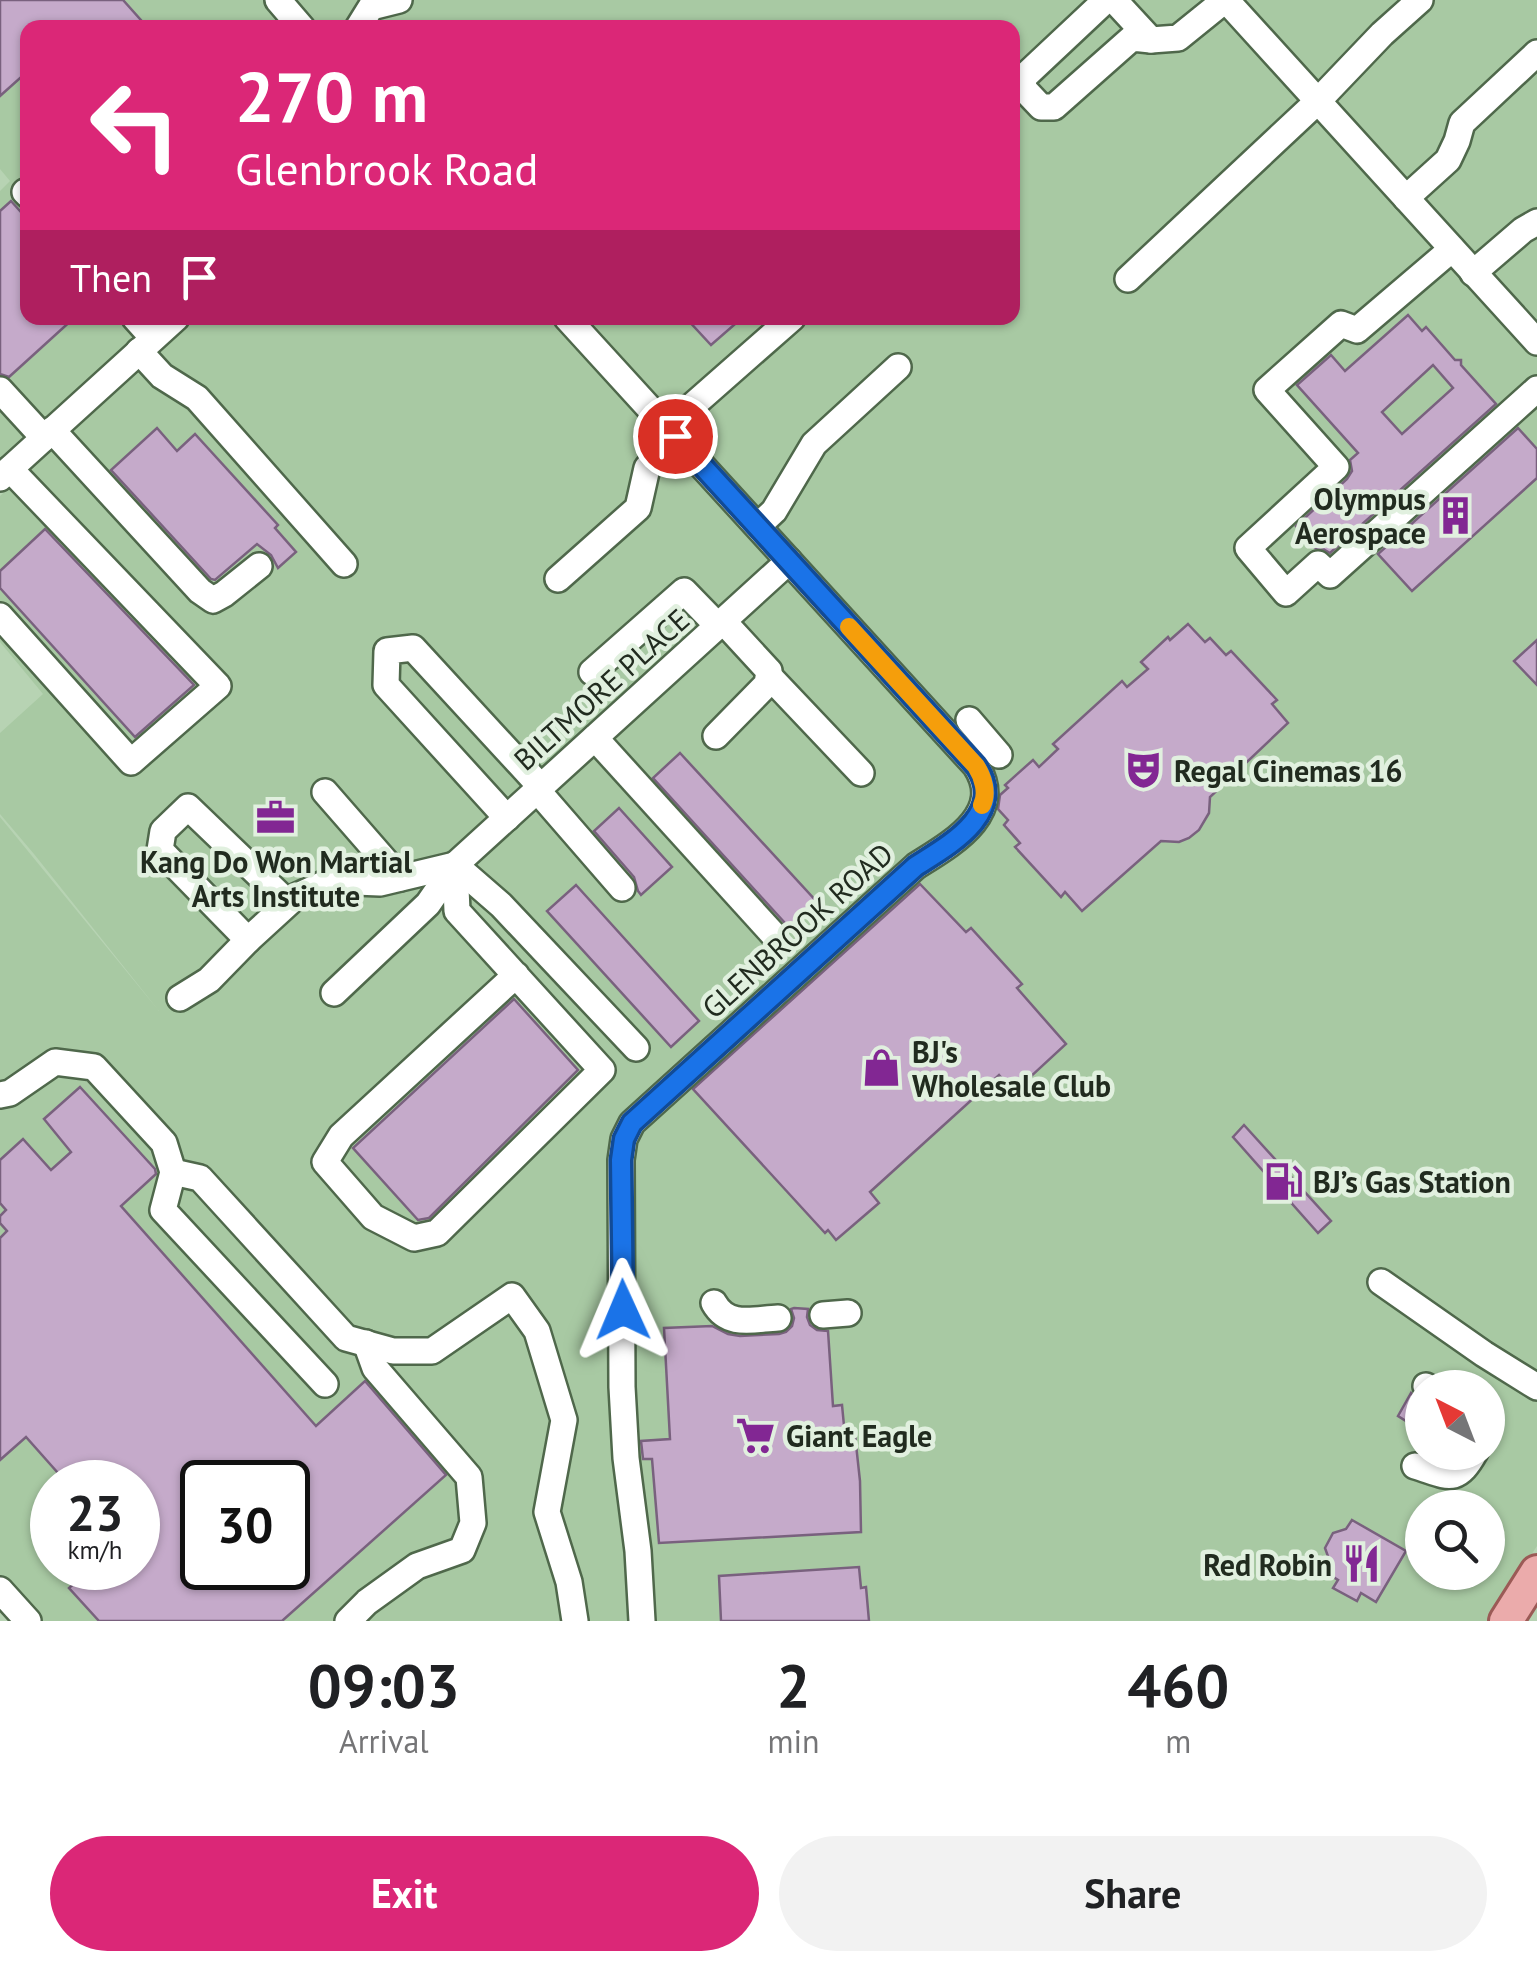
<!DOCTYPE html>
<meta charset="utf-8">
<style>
:root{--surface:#fff;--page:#f2f2f2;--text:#202124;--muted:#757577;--accent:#db2777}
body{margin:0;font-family:"PT Sans",sans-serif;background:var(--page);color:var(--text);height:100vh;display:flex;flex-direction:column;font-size:38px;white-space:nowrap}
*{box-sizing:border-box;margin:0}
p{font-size:32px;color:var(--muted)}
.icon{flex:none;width:55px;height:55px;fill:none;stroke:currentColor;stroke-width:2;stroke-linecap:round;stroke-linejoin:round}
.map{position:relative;height:1621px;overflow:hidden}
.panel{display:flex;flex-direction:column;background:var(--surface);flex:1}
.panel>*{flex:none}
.banner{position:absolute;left:20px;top:20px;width:1000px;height:305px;border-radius:20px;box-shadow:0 2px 8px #0004;background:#db2777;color:#fff;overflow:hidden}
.needle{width:65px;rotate:318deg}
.fabs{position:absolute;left:1405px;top:1370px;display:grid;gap:20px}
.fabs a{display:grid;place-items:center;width:100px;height:100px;border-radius:50%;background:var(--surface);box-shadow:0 2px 8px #0004;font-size:50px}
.speed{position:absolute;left:30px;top:1460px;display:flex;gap:20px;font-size:50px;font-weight:700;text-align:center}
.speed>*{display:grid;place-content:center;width:130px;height:130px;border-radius:50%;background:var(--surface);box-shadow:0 2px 8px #0004;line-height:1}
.speed small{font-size:25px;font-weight:400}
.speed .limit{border:5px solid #111;border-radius:15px;background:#fff;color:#111}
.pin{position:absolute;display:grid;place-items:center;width:85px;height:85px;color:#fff;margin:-42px;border:5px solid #fff;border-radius:50%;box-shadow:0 2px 10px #0007}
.me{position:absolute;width:110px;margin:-55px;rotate:359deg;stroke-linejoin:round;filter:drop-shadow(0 0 8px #0008)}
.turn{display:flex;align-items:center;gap:35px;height:210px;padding:0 50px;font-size:45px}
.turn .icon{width:130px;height:130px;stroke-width:2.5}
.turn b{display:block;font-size:70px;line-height:85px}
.then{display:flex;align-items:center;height:95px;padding:0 50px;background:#0003;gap:20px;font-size:38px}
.eta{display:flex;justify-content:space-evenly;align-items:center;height:170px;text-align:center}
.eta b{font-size:60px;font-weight:800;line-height:70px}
.cta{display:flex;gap:20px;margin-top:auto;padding:20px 50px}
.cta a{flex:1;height:115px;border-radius:60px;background:var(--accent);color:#fff;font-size:40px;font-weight:800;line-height:115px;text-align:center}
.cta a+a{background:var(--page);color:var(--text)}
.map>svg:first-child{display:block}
</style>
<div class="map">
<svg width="1537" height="1621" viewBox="0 0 1537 1621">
<rect width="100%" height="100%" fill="#b7d3b3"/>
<!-- built -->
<path fill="#a8c9a3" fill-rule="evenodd" d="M0,0H1537V1546L1487,1621H41L0,1576V817L159,1011L34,854L0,814V733L43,694L0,642V496L196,318H1012V28H28V318H157L0,459V191L10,181L0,169ZM1422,1388H1488V1452H1422ZM52,1482H138V1568H52ZM202,1482H288V1568H202ZM1422,1508H1488V1572H1422Z"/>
<!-- building -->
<g fill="#c5aaca" stroke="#79617e" stroke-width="2.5" fill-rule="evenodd">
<polygon points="0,0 123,0 148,28 28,28 28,71 0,96"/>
<polygon points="11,201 28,220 28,318 74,318 9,377 0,374 0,211"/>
<path d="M1408,315L1422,331L1426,327L1455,360H1461V365L1496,404L1330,553L1323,549L1315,548L1296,526L1347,479L1352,471L1350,460L1358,453L1297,385L1331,355L1345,371ZM1433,365L1453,388L1402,434L1382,412Z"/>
<polygon points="686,318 742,318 711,345"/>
<polygon points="157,428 177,451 195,434 278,525 275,528 296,552 278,568 271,555 257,544 215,580 211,579 111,470"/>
<polygon points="1518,428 1537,449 1537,478 1412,591 1378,554"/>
<polygon points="45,529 194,685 135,737 0,588 0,571"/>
<polygon points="1188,624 1205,642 1210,638 1226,655 1231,651 1277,700 1272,704 1288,723 1210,797 1209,813 1199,830 1189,838 1179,842 1161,841 1082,911 1065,892 1061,897 1015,847 1020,843 1004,825 1008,820 998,809 1000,795 1008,788 1005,785 1033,760 1039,767 1058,749 1053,744 1122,681 1127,687 1148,669 1141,662 1168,637 1170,640"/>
<polygon points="1537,640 1537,685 1514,661"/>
<polygon points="680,753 817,902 788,929 784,922 653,778"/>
<polygon points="619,808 672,867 641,895 638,891 634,877 594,831"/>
<polygon points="920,884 966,932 971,928 1022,984 1017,988 1066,1044 1014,1092 999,1075 870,1192 879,1203 836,1240 828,1230 825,1233 693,1089"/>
<polygon points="576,885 699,1021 671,1047 547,911"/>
<polygon points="514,999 578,1070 429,1218 418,1220 353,1148"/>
<path d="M80,1087L155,1169L156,1174L121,1206L316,1426L365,1381L446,1475L282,1621H99L69,1588L91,1568H138V1482H66L26,1437L0,1460V1238L7,1231L0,1223V1216L6,1210L0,1203V1160L23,1139L51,1170L71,1152L44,1119ZM202,1482H288V1568H202Z"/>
<polygon points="1244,1125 1331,1221 1318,1233 1233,1137"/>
<polygon points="794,1308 808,1309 807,1317 810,1325 817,1330 828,1331 833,1406 842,1405 845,1436 855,1435 860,1481 861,1532 659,1543 652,1459 643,1459 641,1441 670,1439 664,1328 712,1326 728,1334 740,1336 779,1334 786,1332 792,1326 794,1318 791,1309"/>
<polygon points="1411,1393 1417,1401 1422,1403 1422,1431 1398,1416"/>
<polygon points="1352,1520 1406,1551 1376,1602 1361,1593 1357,1601 1333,1588 1338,1580 1322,1570 1329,1559 1325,1548 1333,1533 1346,1529"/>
<polygon points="859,1567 861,1588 866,1587 869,1621 721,1621 719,1576"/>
</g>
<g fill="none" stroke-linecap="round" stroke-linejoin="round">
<defs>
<g id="minor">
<polyline points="278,0 302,28"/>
<polyline points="1106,0 1024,77 1023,88 1041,107 1054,107 1132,38 1151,40"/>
<polyline points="1114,0 1151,40 1178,38 1225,0"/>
<polyline points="1226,0 1537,342"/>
<polyline points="358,28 371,7 399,0"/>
<polyline points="25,192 28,195"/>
<polyline points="1406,198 1448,160 1457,141 1462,123 1537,53"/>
<polyline points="1452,249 1357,330 1341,324 1267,390 1336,467 1248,548 1286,593 1318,564 1330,575 1537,389"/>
<polyline points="1473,273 1523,230 1537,222"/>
<polyline points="1128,279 1318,101 1382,34 1420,0"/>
<polyline points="135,318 153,338"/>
<path d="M567,318L976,766C1007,814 949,845 916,866L632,1123L624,1139L621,1160L622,1387L626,1458L638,1551L642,1621"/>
<polyline points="139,351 162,376 197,398 344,564"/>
<polyline points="0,390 44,438"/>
<polyline points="667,428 792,318"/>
<polyline points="52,430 200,591 213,600 224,594 259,566"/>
<polyline points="0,478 176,318"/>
<polyline points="758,526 774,511 814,444 898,367"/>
<polyline points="558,579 638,508 647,468 675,436"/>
<polyline points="0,616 131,762 218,686 10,469"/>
<polyline points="592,672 684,591 718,626"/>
<polyline points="770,677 861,773"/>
<polyline points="969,720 999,755"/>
<polyline points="716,736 767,684 769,671 723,621"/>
<polyline points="595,738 772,933"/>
<polyline points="537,790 622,888"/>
<polyline points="325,792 400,878"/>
<polyline points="507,818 386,685 387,651 413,648 541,787"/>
<polyline points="455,865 457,911 602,1070 437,1233 414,1238 373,1217 325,1162 341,1136 516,975"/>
<polyline points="455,865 501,905 636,1048"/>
<polyline points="288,903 188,807 163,831 160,850 248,940 295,897 330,881 380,883 455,865"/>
<polyline points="334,993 428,904 455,865 789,561"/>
<polyline points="180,998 209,980 248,940"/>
<polyline points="0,1095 10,1093 55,1062 94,1067 164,1143 173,1172 163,1210 325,1384"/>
<polyline points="173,1172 200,1178 346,1338 393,1351 432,1351 512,1296 537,1331 564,1420 547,1512 569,1582 575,1621"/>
<polyline points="1381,1282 1484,1354 1537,1387"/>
<path d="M714,1303C728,1328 754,1319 778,1318"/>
<polyline points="823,1315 848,1313"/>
<polyline points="1426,1386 1427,1388"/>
<path d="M1415,1466C1448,1476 1456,1486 1475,1452"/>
<polyline points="0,1590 28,1621"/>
<polyline points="348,1621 367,1602 417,1566 462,1550 473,1523 469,1477 375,1368 366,1343"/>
</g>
<polyline id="major" points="1506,1621 1537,1572"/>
</defs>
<!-- minor casing -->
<use href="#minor" stroke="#4f684b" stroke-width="30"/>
<!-- major casing -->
<use href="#major" stroke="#9b5a56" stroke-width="38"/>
<!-- minor -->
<use href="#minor" stroke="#fff" stroke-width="25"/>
<!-- major -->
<use href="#major" stroke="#ebabab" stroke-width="32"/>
</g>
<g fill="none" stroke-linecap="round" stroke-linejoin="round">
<defs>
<path id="route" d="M623,1310L621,1160L624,1139L632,1123L916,866C949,845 1008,813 976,766L675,436"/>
</defs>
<!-- route casing -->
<use href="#route" stroke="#114b97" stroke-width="25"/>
<!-- route -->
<use href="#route" stroke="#1a73e8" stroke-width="18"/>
<!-- slow -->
<path stroke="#f59e0b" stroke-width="18" d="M849,627L976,766C983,777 988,793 982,805"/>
</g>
<!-- icons -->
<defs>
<symbol id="building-bare" viewBox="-9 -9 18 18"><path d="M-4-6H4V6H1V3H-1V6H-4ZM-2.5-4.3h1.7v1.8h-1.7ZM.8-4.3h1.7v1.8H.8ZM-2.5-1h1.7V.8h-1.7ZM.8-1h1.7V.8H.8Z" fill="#822793" stroke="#e1f0df" stroke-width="2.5" paint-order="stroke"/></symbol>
<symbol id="theatre-bare" viewBox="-9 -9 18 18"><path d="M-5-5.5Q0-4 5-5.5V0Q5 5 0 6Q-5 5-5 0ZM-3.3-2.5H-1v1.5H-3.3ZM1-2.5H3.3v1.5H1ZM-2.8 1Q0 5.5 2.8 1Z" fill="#822793" stroke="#e1f0df" stroke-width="2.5" paint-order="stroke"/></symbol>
<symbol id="office-bare" viewBox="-9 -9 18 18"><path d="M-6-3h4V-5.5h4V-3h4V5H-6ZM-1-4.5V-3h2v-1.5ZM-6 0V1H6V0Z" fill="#822793" stroke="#e1f0df" stroke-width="2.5" paint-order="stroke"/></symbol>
<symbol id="shop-bare" viewBox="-9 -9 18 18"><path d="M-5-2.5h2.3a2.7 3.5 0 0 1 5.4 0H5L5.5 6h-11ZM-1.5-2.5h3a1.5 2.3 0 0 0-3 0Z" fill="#822793" stroke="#e1f0df" stroke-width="2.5" paint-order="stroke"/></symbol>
<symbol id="fuel-bare" viewBox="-9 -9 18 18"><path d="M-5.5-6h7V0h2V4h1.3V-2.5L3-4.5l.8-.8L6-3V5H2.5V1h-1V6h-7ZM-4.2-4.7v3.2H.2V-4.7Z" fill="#822793" stroke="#e1f0df" stroke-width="2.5" paint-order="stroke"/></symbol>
<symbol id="supermarket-bare" viewBox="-9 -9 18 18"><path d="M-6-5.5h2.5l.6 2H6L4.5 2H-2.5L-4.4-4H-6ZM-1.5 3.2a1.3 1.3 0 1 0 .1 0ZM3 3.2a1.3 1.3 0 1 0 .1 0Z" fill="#822793" stroke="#e1f0df" stroke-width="2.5" paint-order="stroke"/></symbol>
<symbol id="restaurant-bare" viewBox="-9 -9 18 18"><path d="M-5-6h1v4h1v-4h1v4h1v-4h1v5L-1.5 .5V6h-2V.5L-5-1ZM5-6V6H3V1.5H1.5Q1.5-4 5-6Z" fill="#822793" stroke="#e1f0df" stroke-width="2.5" paint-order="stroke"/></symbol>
</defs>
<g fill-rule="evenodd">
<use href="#building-bare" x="1428" y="488" width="55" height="55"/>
<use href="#theatre-bare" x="1116" y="742" width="55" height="55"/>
<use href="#office-bare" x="248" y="790" width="55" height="55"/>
<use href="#shop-bare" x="854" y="1040" width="55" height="55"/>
<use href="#fuel-bare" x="1256" y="1154" width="55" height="55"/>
<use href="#supermarket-bare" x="728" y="1408" width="55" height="55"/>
<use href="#restaurant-bare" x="1334" y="1536" width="55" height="55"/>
</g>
<g text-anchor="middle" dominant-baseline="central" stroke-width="9" stroke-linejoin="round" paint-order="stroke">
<!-- poi labels -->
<g font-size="30" font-weight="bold" fill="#212b1f" stroke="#e1f0df" text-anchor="start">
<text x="1426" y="498" text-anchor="end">Olympus<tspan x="1426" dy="34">Aerospace</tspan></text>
<text x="1174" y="770">Regal Cinemas 16</text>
<text x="276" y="861" text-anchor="middle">Kang Do Won Martial<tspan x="276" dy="34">Arts Institute</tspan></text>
<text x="912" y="1051">BJ's<tspan x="912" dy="34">Wholesale Club</tspan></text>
<text x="1313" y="1181">BJ’s Gas Station</text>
<text x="786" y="1435">Giant Eagle</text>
<text x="1332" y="1564" text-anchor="end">Red Robin</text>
</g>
<!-- street labels -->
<g font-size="30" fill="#212b1f" stroke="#e1f0df">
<text transform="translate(601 689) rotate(-42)">BILTMORE PLACE</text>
<text transform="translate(797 930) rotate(-42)">GLENBROOK ROAD</text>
</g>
</g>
</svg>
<div class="fabs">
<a><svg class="needle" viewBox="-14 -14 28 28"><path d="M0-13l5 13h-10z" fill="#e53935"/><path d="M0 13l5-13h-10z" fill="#757577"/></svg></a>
<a><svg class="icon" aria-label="search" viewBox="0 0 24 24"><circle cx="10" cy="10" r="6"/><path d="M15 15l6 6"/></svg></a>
</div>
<div class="speed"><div>23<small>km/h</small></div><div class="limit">30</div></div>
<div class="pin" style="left:675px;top:436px;background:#d93025"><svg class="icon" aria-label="arrive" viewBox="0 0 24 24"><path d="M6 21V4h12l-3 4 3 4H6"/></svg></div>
<svg class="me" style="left:623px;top:1310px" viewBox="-20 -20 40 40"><path d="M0-17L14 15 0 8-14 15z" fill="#1a73e8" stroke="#fff" stroke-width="4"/></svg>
<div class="banner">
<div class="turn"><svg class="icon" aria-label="left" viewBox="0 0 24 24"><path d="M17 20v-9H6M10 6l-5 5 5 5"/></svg><div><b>270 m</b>Glenbrook Road</div></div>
<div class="then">Then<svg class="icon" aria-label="arrive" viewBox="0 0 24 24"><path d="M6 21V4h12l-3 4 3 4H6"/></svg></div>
</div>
</div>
<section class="panel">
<div class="eta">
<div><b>09:03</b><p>Arrival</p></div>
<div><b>2</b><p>min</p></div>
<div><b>460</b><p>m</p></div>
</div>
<div class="cta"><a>Exit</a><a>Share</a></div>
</section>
